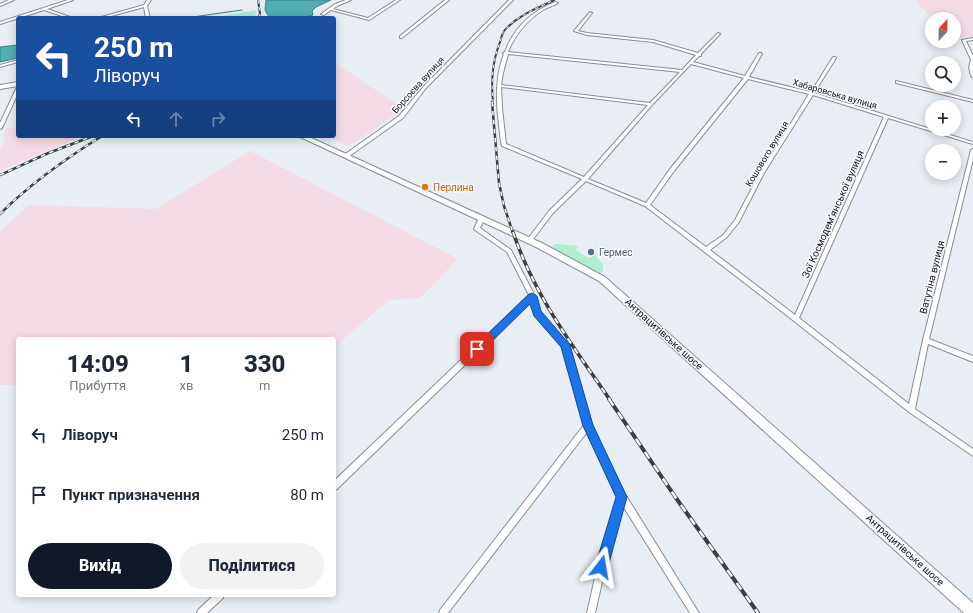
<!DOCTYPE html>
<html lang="uk">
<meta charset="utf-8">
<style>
:root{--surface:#fff;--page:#f2f2f3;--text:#1f2937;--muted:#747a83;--accent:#111827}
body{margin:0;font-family:Roboto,sans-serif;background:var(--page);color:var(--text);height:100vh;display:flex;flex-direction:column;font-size:15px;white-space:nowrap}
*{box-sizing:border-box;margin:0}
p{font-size:13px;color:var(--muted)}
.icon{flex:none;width:22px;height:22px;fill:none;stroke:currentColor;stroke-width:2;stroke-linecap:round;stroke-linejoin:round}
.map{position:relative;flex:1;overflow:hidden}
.panel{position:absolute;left:16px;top:337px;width:320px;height:260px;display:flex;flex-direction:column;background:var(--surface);border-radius:4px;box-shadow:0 2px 10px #0003}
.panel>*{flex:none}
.banner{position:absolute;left:16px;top:16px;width:320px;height:122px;border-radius:4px;box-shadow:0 2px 10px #0003;background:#1a4fa0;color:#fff;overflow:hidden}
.needle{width:26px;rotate:22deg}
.fabs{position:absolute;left:925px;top:12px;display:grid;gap:8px}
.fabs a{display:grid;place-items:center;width:36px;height:36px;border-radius:50%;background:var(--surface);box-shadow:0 2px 10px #0003;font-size:20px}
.pin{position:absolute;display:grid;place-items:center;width:34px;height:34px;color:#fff;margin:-17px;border-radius:8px;box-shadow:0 2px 6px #0006}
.me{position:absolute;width:44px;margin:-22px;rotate:14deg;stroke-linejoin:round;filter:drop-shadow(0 0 3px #0008)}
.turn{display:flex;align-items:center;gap:14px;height:84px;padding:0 12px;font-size:18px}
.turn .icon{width:52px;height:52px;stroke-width:2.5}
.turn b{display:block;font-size:28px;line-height:34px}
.lanes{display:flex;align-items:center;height:38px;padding:0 12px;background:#0003;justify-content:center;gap:20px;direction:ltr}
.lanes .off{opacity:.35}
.eta{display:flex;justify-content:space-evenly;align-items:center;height:68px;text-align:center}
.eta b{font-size:24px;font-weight:800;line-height:28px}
.cta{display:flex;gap:8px;margin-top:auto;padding:8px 12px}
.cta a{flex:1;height:46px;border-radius:24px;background:var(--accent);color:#fff;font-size:16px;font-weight:800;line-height:46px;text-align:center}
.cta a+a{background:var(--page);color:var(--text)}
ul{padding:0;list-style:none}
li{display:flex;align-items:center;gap:12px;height:60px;padding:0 12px}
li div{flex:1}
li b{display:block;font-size:15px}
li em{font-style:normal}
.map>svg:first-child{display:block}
</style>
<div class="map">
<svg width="973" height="613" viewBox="0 0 973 613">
<rect width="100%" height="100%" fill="#e9edf4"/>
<!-- industrial -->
<g fill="#f4dbe5">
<polygon points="915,0 973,0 973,36 954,40 954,19 932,19"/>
<polygon points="334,62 404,109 349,146 326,136 334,136"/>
<polygon points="18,127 18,136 82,136 0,171 0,151 5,139 3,138 5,129"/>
<polygon points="250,151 458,259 420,298 389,300 334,347 334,339 18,339 18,385 0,385 0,231 29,205 156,209"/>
</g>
<!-- green -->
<g fill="#afefcf">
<polygon points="256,10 255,18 211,18"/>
<polygon points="557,244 579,246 575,250 589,258 595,254 603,265 603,272 597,273 553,248 553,245"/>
</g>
<!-- water -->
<g fill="#51afb1" stroke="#3e8082">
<polygon points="266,0 331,0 316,7 312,11 313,15 300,18 273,18 269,17 265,10"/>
<polygon points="18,45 18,58 0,62 0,47"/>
</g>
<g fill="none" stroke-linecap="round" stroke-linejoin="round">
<!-- stream -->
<polyline stroke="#3e8082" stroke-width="1" points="186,18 242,10"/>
<defs>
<g id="street">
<polygon points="9,0 14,0 0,6 0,4"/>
<polygon points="68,0 73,0 47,9 73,18 68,18 44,10 0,24 0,22"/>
<polygon points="147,0 151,0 147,6 150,18 146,18 144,7 104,18 98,18 144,5"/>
<polygon points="346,0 351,0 337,6 333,9 368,18 396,0 400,0 369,20 331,10 324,15 321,14 335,4"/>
<polygon points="445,0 449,0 402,38 400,38 400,36"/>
<polygon points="509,0 513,0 426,88 403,118 348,157 344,157 344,155 399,116 424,86"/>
<path d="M555,2L558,3C553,6 548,7 543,10C527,20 515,35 508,52L682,70L696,55L653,42L587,35L574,31L590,12L592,13L578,31L587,33L653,40L698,53L718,33L720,34L719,35L701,54V56H699L693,62L745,76L759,53H761L762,54L749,77L811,92L833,57H835L836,58L814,93L973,142V144L888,118L799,318L909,404L923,340L971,150L973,149V159L929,339L973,356V362L928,344L915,409L973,449V456L909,412L794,321L645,206L586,181L553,213L531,242H527L526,241L527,240L549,211L582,179L502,146C500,139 500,132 499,125C496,101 495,77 504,54L503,53L505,52C514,27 531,12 555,2ZM508,54L680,72L650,103L501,85L503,73ZM691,64L744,78L670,169L646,203L588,179L652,105ZM748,79L809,94L760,173L735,220L723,235L706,247L650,205L674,171ZM501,87L648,105L584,177L506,144L502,108ZM813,95L884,117L795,315L710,250L727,237L739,222L764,173Z"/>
<polygon points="973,38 973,40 966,41 973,56 973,77 971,76 969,67 971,60 962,40"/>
<polygon points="18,60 18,62 0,67 0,65"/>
<polygon points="896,81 973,100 973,102 896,83"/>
<polygon points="17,87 18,87 18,93 2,128 0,129 0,123"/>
<polygon points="481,218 484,220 480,228 511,250 535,296 540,312 567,343 591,426 625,494 699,613 690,613 623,506 609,551 595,613 587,613 601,551 618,497 587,432 448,613 439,613 440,610 584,425 562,346 535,315 531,301 337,489 334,490 334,481 529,295 507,252 475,230 474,229 478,220"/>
<polygon points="214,595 224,595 223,598 207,613 197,613 198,610"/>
</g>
<g id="secondary">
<polygon points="18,82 18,86 0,89 0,85"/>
<polygon points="298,136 307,136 542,243 605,277 973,603 973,613 964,613 599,281 536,247"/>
</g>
</defs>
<!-- street casing -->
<use href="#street" stroke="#898d93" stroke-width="2"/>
<!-- secondary casing -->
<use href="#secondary" stroke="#898d93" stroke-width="2"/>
<!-- street -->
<use href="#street" fill="#fff" fill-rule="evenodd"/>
<!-- secondary -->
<use href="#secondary" fill="#fff" fill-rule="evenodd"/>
<defs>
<g id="rail-far3">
<polyline points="258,0 260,14 258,18"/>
<path d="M493,103C491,81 492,63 500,42C501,39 502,34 504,31C516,16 538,8 554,0"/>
</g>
<g id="rail-far2">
<polyline points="492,102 499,183 504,206 513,233"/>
<polyline points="0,175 46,154 93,136"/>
<path d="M0,214C31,183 65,159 102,136"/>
</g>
<path id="rail-far1" d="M513,232C534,295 573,346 610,400"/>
<polyline id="rail" points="609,399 676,498 758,613"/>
</defs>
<!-- rail-far3 casing -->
<use href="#rail-far3" stroke="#3c3e41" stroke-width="2"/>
<!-- rail-far2 casing -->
<use href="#rail-far2" stroke="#3c3e41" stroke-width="2.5"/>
<!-- rail-far1 casing -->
<use href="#rail-far1" stroke="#3c3e41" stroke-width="3.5"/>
<!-- rail casing -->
<use href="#rail" stroke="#3c3e41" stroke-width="4"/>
<!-- rail-far3 -->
<use href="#rail-far3" stroke="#f8fafe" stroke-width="1" stroke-dasharray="3.5" stroke-linecap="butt"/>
<!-- rail-far2 -->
<use href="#rail-far2" stroke="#f8fafe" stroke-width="1.5" stroke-dasharray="4.5" stroke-linecap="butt"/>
<!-- rail-far1 -->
<use href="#rail-far1" stroke="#f8fafe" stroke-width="2" stroke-dasharray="6" stroke-linecap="butt"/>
<!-- rail -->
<use href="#rail" stroke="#f8fafe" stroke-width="2.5" stroke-dasharray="8" stroke-linecap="butt"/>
</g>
<!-- route -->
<polygon fill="#1a73e8" stroke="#114b97" points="532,293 537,296 541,311 570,345 593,425 627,497 608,567 606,571 601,573 597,571 595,567 616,497 583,426 561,347 534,316 530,304 481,352 474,352 472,349 529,294"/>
<!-- markers -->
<circle fill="#e8710a" stroke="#f8fafe" stroke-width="1.5" cx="425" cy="187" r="4"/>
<circle fill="#5c6f8a" stroke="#f8fafe" stroke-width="1.5" cx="591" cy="252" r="4"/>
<g text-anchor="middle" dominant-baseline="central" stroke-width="3" stroke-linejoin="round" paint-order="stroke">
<!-- far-street labels -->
<g font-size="9" fill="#131416" stroke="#f8fafe">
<text transform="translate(418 85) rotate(-48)">Борсоєва вулиця</text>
<text transform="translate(835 94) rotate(16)">Хабаровська вулиця</text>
<text transform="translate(767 154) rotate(-59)">Кошового вулиця</text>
</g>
<!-- food labels -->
<g font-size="10" fill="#c56008" stroke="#f8fafe" text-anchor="start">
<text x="433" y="187">Перлина</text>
</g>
<!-- street labels -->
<g font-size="10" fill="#131416" stroke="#f8fafe">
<text transform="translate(833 214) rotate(-66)">Зої Космодем’янської вулиця</text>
<text transform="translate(932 277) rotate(-76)">Ватутіна вулиця</text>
<text transform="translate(664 334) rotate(42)">Антрацитівське шосе</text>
<text transform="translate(905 550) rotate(42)">Антрацитівське шосе</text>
</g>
<!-- service labels -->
<g font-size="10" fill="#4e5e75" stroke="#f8fafe" text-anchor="start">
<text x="599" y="252">Гермес</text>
</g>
</g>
</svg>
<div class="fabs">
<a><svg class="needle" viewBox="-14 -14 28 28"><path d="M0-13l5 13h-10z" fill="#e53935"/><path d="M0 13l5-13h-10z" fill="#747a83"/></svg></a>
<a><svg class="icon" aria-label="search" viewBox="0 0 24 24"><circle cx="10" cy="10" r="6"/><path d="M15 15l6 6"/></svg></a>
<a>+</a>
<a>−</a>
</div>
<div class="pin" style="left:477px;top:349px;background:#d93025"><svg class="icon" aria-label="arrive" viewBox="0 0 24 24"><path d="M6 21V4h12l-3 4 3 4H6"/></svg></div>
<svg class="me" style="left:601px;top:567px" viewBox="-20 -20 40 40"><path d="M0-17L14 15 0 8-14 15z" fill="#1a73e8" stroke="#fff" stroke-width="4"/></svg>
<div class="banner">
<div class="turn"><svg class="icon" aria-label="left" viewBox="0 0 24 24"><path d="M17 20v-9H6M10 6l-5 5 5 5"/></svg><div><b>250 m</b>Ліворуч</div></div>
<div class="lanes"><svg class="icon" aria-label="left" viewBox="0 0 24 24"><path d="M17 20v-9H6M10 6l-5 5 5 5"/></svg><svg class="icon off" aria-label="ahead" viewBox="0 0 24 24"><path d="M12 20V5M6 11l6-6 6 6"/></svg><svg class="icon off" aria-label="right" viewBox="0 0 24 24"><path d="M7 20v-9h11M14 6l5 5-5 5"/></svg></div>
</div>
<section class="panel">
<div class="eta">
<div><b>14:09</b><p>Прибуття</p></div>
<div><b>1</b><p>хв</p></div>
<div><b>330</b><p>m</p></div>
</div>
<ul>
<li><svg class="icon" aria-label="left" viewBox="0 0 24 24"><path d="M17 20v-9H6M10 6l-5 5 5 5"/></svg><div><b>Ліворуч</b></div><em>250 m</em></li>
<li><svg class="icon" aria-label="arrive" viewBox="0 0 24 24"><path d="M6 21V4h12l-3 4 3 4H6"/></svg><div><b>Пункт призначення</b></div><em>80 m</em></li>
</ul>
<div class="cta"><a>Вихід</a><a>Поділитися</a></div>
</section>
</div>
